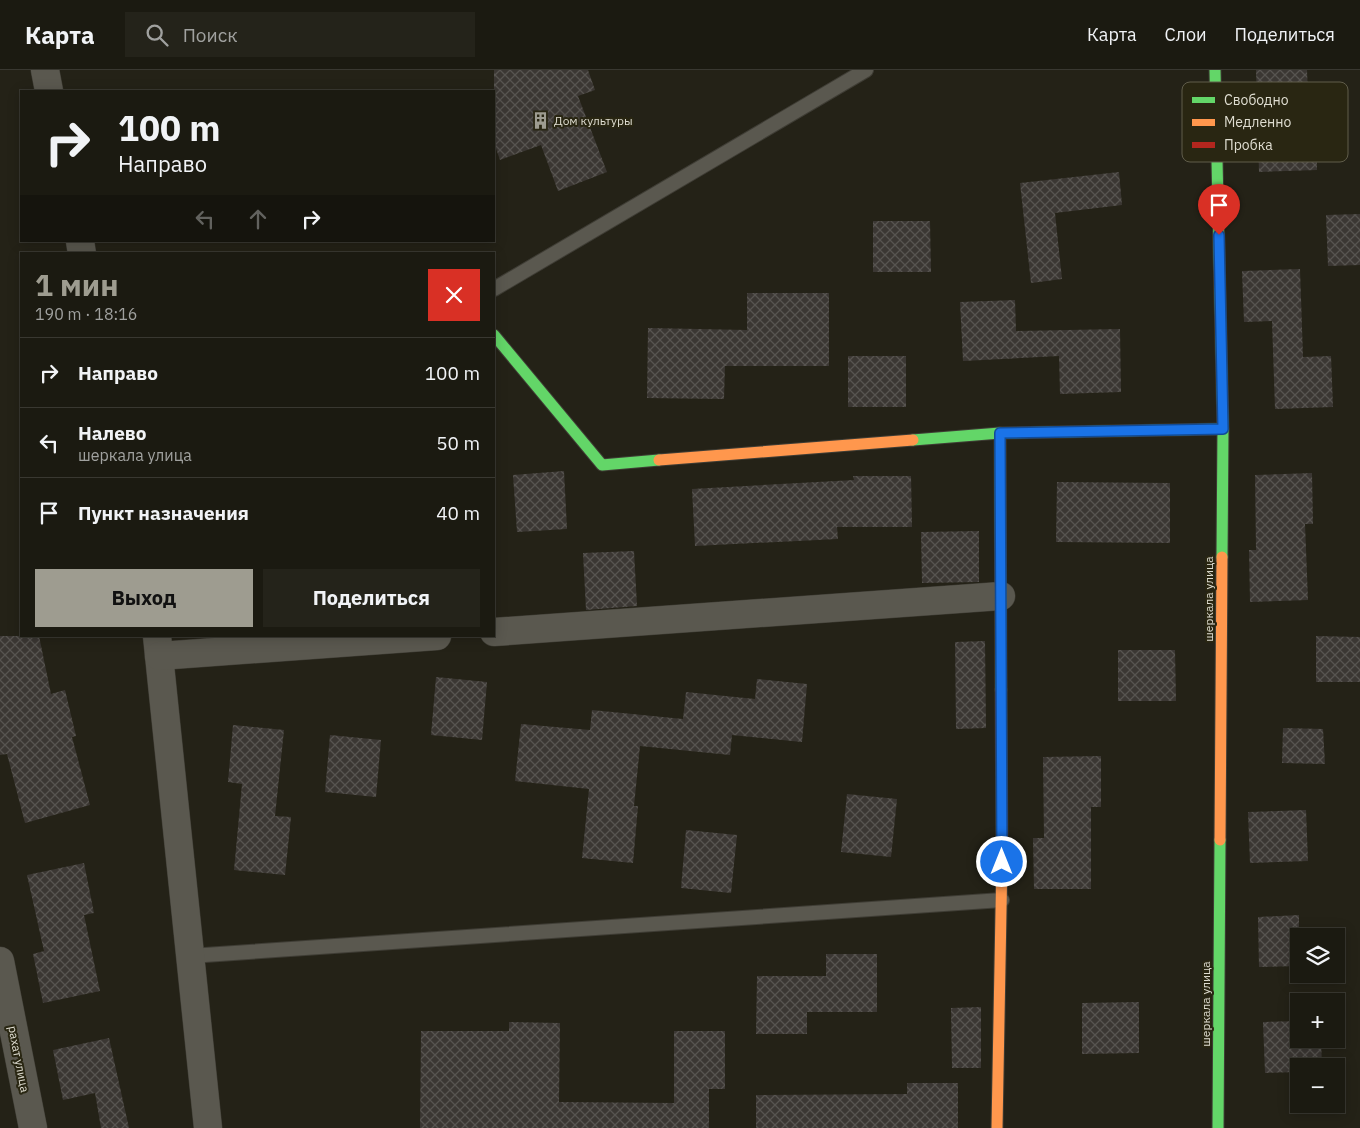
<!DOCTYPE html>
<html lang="ru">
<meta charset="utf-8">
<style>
:root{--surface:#1b1a11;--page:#24231a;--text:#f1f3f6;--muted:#a0a19f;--line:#393831;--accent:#9e9c90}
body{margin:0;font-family:"IBM Plex Sans",sans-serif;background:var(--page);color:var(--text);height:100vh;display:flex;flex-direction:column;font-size:19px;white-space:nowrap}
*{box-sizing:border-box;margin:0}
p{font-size:16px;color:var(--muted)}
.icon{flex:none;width:28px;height:28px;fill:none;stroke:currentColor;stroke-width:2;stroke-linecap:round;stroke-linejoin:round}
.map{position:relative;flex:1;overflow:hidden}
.panel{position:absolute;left:20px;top:182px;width:475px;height:385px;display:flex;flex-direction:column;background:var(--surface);border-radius:0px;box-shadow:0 2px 12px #0003,0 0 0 1px var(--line)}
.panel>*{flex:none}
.top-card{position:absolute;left:20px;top:20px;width:475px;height:152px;border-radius:0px;box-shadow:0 2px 12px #0003,0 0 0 1px var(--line);background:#1b1a11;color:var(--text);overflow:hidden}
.controls{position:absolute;left:1290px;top:858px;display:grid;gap:10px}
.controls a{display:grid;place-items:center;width:55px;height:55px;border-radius:0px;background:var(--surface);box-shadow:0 2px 12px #0003,0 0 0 1px var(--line);font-size:25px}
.pin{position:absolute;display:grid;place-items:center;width:42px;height:42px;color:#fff;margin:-51px -21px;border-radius:50% 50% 50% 0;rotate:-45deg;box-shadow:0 0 5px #0007}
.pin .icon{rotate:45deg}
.me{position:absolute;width:55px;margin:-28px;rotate:0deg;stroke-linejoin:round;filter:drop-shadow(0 0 4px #0008)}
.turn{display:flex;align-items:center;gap:18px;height:105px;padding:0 15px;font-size:22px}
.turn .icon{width:65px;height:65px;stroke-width:2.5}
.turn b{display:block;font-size:35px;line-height:42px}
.lanes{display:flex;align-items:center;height:48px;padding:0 15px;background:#0003;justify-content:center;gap:25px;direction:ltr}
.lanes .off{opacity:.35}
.round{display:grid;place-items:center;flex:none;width:52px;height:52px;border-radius:0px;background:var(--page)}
.overview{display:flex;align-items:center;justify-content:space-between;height:85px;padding:0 15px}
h1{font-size:30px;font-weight:700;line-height:38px;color:var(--accent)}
.button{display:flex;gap:10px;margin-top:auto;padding:10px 15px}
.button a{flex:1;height:58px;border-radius:0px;background:var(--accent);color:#111;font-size:20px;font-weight:700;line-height:58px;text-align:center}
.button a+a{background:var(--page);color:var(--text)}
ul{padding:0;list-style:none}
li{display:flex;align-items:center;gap:15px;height:70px;padding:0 15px;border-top:1px solid var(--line)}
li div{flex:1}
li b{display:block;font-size:19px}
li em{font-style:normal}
header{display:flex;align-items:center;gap:30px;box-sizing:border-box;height:70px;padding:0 25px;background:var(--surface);border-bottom:1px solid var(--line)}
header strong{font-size:24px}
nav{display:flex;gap:28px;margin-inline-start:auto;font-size:18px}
.search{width:350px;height:45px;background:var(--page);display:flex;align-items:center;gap:12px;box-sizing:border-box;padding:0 18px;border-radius:0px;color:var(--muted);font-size:19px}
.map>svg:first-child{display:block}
</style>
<header>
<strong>Карта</strong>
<div class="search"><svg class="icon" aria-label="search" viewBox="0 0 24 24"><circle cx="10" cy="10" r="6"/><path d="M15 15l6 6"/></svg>Поиск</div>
<nav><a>Карта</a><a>Слои</a><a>Поделиться</a></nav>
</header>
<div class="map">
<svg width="1360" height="1058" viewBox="0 0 1360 1058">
<defs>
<pattern id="building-cross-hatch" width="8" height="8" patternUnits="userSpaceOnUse" patternTransform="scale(1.25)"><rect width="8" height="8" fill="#3b3733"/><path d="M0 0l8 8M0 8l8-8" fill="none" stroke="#575450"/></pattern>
</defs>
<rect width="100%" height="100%" fill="#242217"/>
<!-- building -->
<g fill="url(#building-cross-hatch)">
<polygon points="494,0 588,0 595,20 578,26 607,102 558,121 541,75 500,90 494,73"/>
<polygon points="1256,0 1307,0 1309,49 1316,49 1317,100 1259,102"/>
<polygon points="1119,102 1122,135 1055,143 1062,209 1031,213 1020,113"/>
<polygon points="1360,144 1360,195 1328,196 1326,145"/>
<polygon points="873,151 930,151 931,202 873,202"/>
<polygon points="1300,199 1303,287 1331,286 1333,337 1275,339 1272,251 1244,252 1242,201"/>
<polygon points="747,223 829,223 829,296 725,296 724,329 647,328 648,258 747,260"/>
<polygon points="1015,230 1016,261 1120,259 1121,322 1060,324 1059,286 963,291 960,232"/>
<rect x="848" y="286" width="58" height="51"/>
<polygon points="564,401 567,459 517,462 513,405"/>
<polygon points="1312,403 1313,454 1305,454 1308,530 1250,532 1249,480 1256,480 1255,405"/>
<polygon points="853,406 911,406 912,457 837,457 838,469 695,476 692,419 854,410"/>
<polygon points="1057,412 1170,413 1170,473 1056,472"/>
<polygon points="979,461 979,512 922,513 921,462"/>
<polygon points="634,481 637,536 586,540 583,483"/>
<polygon points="0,566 39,566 51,624 65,620 76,666 72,667 90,735 25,753 7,684 0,685"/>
<polygon points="1316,566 1360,567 1360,612 1316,612"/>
<polygon points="985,571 986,658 956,659 955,572"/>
<polygon points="1118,580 1175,580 1176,631 1118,631"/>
<polygon points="436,607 487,612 482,670 431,665"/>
<polygon points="757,609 807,614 802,672 732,665 730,685 640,676 634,736 638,736 633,793 582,788 589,719 515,711 521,654 590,660 592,640 683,649 686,622 755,629"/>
<polygon points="233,655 284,660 275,746 291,747 285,805 234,800 242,714 228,712"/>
<polygon points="1283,658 1323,659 1325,694 1282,693"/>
<polygon points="330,665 381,670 376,727 325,722"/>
<polygon points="1101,686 1101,737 1091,737 1091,819 1034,819 1033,768 1044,768 1043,687"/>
<polygon points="847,724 897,729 891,787 841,782"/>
<polygon points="1306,740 1308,791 1250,793 1248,742"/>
<polygon points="686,760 737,765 731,823 681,818"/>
<polygon points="84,793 94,843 84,845 100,921 43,933 33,884 44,881 27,805"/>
<polygon points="1299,845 1299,896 1259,897 1258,847"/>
<polygon points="826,884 877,884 877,942 807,942 807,964 756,964 757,906 826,906"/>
<polygon points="1139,932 1139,983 1082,984 1082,933"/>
<polygon points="981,937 981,998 952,998 951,938"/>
<polygon points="1299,951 1299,969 1321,969 1322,996 1299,996 1299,1002 1265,1003 1263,952"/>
<polygon points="509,952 560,953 559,1032 674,1033 674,961 725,961 725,1019 709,1019 709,1058 420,1058 421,961 509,961"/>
<polygon points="109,968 129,1058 101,1058 95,1023 63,1030 53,980"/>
<polygon points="907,1013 958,1013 958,1058 756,1058 756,1025 907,1024"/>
</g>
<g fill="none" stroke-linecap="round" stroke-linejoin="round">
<defs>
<g id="lane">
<polyline points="494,219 866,0"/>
<polyline points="190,886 1002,830"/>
</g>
<g id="street">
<polyline points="45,0 49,21"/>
<polyline points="80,171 82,184"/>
<polyline points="494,562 1001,526"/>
<polyline points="157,566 208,1058"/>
<polyline points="159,586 437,566"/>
<polyline points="0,891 33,1058"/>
</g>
<g id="fast">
<polyline points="1215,0 1223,359 1222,487"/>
<polyline points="494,265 602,395 659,390"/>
<polyline points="1000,363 1001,620"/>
<polyline points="913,370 1000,363 1223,359"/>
<polyline points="1218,1058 1220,770"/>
</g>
<g id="slow">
<polyline points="659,390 913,370"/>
<polyline points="1220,770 1222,487"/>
<polyline points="997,1058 1002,786"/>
</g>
<polyline id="jam" points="1001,620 1002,786"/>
</defs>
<!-- lane casing -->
<use href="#lane" stroke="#3f3d35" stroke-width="16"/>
<!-- street casing -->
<use href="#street" stroke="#3f3d35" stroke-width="29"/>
<!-- fast casing -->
<use href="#fast" stroke="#3f3d35" stroke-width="13"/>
<!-- slow casing -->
<use href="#slow" stroke="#3f3d35" stroke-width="13"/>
<!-- jam casing -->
<use href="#jam" stroke="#3f3d35" stroke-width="13"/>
<!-- lane -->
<use href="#lane" stroke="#5a584f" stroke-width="14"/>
<!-- street -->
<use href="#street" stroke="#5a584f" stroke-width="28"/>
<!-- fast -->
<use href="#fast" stroke="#63d668" stroke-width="11"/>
<!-- slow -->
<use href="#slow" stroke="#ff974d" stroke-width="11"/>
<!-- jam -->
<use href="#jam" stroke="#b3261e" stroke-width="11"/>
</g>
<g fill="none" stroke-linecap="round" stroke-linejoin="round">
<defs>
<polyline id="route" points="1002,792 1000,363 1223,359 1219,165"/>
</defs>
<!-- route casing -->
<use href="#route" stroke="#114b97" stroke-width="12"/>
<!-- route -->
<use href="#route" stroke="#1a73e8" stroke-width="9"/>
</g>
<!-- icons -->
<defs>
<symbol id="building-bare" viewBox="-9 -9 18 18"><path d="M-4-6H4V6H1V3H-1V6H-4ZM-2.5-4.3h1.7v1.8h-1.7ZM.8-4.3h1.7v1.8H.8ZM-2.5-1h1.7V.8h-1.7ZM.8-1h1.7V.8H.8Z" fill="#9e9c90" stroke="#292612" stroke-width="2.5" paint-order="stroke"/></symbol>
</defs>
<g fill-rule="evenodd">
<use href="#building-bare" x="528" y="38" width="25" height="25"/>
</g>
<g text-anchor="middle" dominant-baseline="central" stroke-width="4" stroke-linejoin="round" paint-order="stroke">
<!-- poi labels -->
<g font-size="12" fill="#dfddd1" stroke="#292612" text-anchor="start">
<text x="554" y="50">Дом культуры</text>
</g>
<!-- street labels -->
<g font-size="12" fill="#dfddd1" stroke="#292612">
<text transform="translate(1208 529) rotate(-90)">шеркала улица</text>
<text transform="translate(1205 934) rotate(-90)">шеркала улица</text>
<text transform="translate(19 989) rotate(79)">рахат улица</text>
</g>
</g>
<!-- legend -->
<rect x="1182" y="12" width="166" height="80" rx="8" fill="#292612" stroke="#605d4b" stroke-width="1"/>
<rect x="1192" y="27" width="23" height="6" fill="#63d668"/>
<rect x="1192" y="49" width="23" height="7" fill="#ff974d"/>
<rect x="1192" y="72" width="23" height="6" fill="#b3261e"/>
<g font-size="14" fill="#dfddd1">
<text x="1224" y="35">Свободно</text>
<text x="1224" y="57">Медленно</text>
<text x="1224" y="80">Пробка</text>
</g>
</svg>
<div class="controls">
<a><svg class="icon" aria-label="layers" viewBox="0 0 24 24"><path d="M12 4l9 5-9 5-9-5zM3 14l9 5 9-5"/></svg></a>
<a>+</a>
<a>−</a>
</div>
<div class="pin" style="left:1219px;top:165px;background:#d93025"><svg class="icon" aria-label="arrive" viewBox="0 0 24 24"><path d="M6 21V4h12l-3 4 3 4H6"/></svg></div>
<svg class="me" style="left:1002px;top:792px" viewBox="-20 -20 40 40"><circle r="17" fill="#1a73e8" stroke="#fff" stroke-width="3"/><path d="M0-11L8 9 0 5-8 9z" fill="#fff"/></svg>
<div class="top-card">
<div class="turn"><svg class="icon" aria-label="right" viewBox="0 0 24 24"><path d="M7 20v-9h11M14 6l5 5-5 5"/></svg><div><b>100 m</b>Направо</div></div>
<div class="lanes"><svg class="icon off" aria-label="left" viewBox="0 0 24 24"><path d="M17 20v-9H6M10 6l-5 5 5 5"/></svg><svg class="icon off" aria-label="ahead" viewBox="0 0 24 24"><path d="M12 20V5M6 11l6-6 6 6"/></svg><svg class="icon" aria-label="right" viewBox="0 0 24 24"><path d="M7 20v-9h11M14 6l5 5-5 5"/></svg></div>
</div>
<section class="panel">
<div class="overview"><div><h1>1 мин</h1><p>190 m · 18:16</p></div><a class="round" style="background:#d93025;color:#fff"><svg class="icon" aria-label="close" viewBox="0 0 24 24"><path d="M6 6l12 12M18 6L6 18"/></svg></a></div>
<ul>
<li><svg class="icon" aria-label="right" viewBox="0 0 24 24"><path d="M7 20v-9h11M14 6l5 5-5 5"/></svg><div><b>Направо</b></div><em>100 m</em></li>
<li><svg class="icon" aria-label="left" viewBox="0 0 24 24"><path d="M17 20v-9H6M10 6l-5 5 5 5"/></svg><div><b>Налево</b><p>шеркала улица</p></div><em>50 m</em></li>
<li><svg class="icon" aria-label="arrive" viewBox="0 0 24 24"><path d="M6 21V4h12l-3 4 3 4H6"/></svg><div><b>Пункт назначения</b></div><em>40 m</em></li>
</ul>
<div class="button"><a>Выход</a><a>Поделиться</a></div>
</section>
</div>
